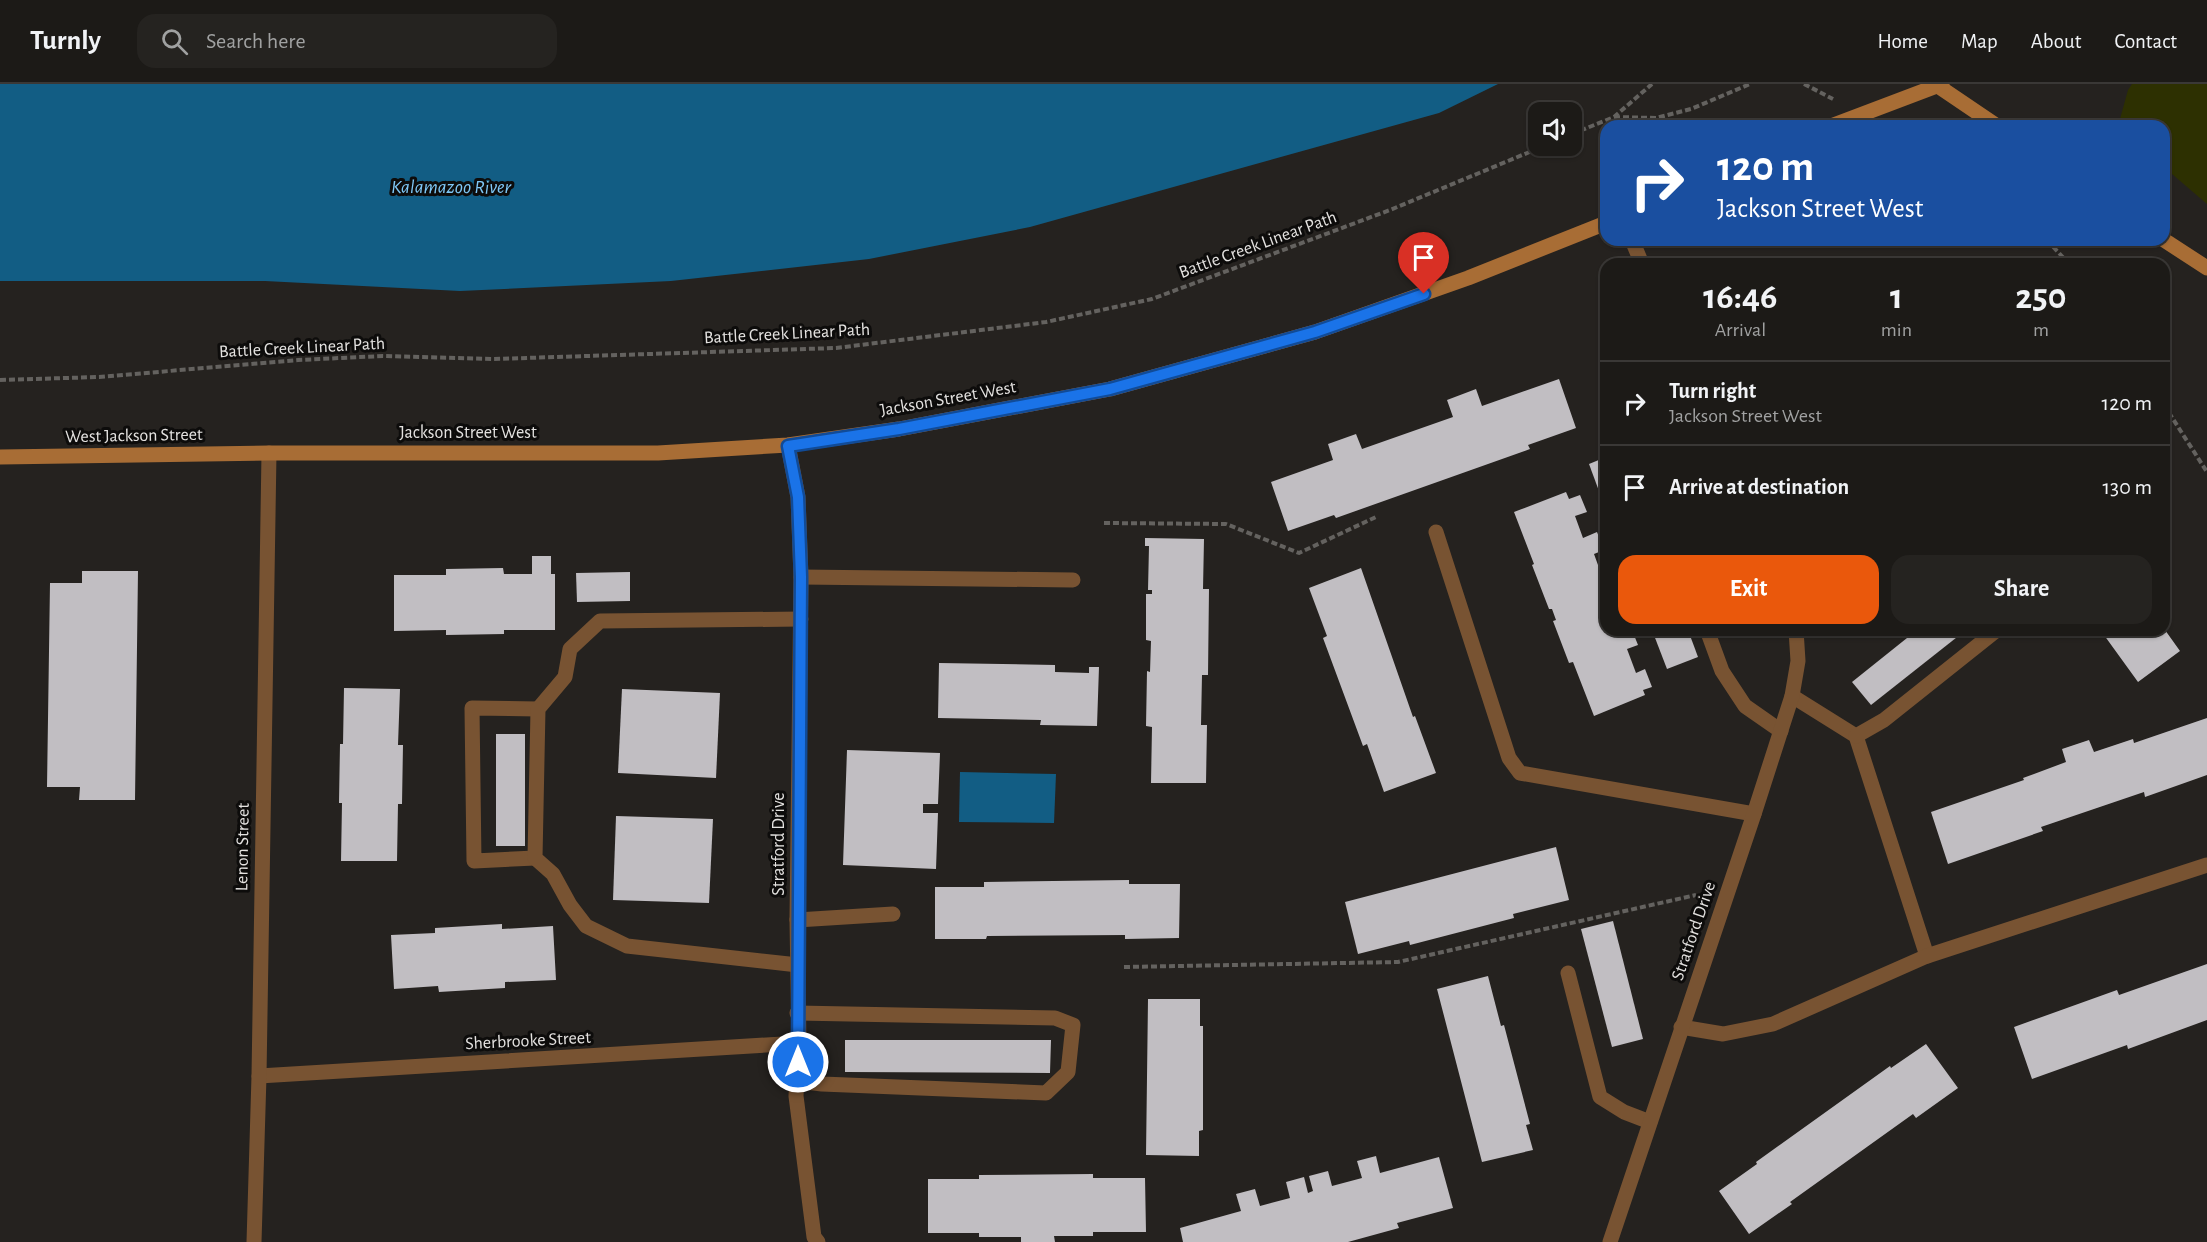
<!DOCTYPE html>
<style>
:root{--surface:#1c1a17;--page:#252320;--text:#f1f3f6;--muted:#a0a1a1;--line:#3a3836;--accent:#ea580c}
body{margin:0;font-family:"Alegreya Sans",sans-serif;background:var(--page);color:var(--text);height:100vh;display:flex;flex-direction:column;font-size:22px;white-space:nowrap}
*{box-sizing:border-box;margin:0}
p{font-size:20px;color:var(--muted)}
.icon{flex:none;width:33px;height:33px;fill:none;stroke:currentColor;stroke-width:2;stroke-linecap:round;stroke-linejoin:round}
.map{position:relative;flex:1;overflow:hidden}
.sheet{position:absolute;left:1600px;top:174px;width:570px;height:378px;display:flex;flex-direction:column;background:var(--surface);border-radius:18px;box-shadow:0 2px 4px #0004,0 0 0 2px var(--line)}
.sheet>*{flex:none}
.guide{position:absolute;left:1600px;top:36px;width:570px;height:126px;border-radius:18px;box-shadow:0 2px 4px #0004,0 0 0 2px var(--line);background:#1a4fa0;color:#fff;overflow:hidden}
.tools{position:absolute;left:1528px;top:18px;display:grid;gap:12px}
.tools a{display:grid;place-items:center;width:54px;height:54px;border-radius:12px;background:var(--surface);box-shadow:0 2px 4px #0004,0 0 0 2px var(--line);font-size:30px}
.pin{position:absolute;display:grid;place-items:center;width:51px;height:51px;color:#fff;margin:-62px -26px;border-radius:50% 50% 50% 0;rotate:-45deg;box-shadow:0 0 6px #0007}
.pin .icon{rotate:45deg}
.me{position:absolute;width:66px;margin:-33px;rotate:0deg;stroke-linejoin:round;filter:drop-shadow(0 0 4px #0008)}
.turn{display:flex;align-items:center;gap:21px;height:126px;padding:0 18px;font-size:27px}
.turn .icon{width:78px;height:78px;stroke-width:2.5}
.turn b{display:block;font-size:42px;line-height:51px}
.eta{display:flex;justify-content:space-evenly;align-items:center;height:102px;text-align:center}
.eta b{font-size:36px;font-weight:700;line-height:42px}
.cta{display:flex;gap:12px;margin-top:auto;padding:12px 18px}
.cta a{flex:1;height:69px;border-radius:18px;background:var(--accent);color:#fff;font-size:24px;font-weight:700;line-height:69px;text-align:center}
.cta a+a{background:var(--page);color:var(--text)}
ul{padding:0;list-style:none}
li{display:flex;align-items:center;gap:18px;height:84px;padding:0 18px;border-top:2px solid var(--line)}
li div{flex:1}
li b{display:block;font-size:22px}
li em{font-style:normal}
header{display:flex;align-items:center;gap:36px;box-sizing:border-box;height:84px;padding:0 30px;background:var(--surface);border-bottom:2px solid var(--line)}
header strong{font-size:28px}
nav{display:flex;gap:33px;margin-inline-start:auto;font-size:21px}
.search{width:420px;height:54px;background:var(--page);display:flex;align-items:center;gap:15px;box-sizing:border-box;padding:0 21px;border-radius:18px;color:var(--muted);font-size:22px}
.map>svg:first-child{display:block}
</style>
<header>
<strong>Turnly</strong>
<div class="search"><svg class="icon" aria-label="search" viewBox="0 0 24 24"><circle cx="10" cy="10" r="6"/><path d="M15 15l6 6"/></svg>Search here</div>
<nav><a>Home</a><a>Map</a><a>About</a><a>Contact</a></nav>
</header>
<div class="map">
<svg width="2207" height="1158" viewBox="0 0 2207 1158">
<rect width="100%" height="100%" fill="#25221f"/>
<!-- green -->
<polygon fill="#2d3001" points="2132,0 2207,0 2207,120 2165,84 2164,42 2118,42 2128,6"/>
<!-- water -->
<g fill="#125d84">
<polygon points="0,0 1498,0 1439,29 1030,143 869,175 671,197 460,207 265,197 0,197"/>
<polygon points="960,688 1056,690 1054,739 959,738"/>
</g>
<!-- building -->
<g fill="#c1bec2">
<polygon points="1559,295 1576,344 1528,361 1530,365 1336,434 1334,431 1288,447 1271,398 1333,376 1328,360 1356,350 1362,365 1453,333 1447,316 1476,305 1482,322"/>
<polygon points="1606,373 1606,426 1589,380"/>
<polygon points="1566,408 1569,415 1580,411 1587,428 1575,432 1583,454 1597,448 1604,466 1594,470 1602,492 1606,490 1606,546 1623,546 1624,548 1632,546 1638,561 1627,565 1636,589 1645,585 1652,603 1643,606 1645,611 1594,632 1573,578 1569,579 1553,537 1556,536 1552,525 1549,525 1532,481 1534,480 1514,428"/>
<polygon points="1145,454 1204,455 1203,505 1209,505 1208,591 1202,591 1201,641 1207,641 1206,699 1151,699 1152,643 1146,642 1147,587 1150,588 1151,557 1146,556 1146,510 1152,510 1152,506 1148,506 1149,462 1145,462"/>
<polygon points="532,472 551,472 551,490 555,490 555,546 504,546 504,550 446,551 446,546 394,547 394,491 446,491 446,485 503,484 504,490 532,490"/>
<polygon points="1361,484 1413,633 1415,632 1436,689 1384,708 1367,660 1363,662 1323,554 1327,552 1309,504"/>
<polygon points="82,487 138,487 135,716 79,716 80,703 47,703 50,499 82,499"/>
<polygon points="630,488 630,517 577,518 576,489"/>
<polygon points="1652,546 1688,546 1698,573 1667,585"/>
<polygon points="1917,546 1966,546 1871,621 1852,598"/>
<polygon points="2094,546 2165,546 2180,567 2138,598 2104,551 2100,554"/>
<polygon points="939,579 1055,581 1055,588 1089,589 1089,583 1099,583 1097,642 1040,641 1041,636 938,634"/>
<polygon points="344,604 400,605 398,661 403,661 402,720 398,720 397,777 341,777 342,719 339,719 340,660 343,660"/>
<polygon points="622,605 720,609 716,694 618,689"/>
<polygon points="2207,634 2207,691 2145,713 2144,708 2041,743 2043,747 1948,780 1931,728 2024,696 2023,694 2066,678 2062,665 2089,656 2094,668 2133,655 2134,659"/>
<rect x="496" y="650" width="29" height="112"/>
<polygon points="847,666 940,669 938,720 923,720 923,729 938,729 936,785 843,781"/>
<polygon points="616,732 713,735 709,819 613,816"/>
<polygon points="1556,763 1569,816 1513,830 1514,834 1410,861 1409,857 1358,870 1345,818"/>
<polygon points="1129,796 1129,800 1180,800 1179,854 1125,855 1125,851 987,852 986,855 935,855 935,803 984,803 984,798"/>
<polygon points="1613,837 1643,955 1612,963 1581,845"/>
<polygon points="502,840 502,845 553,842 556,896 505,898 505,904 439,908 438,902 394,905 391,851 435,849 435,844"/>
<polygon points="2207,880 2207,936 2128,965 2127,961 2032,995 2014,943 2117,906 2119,911"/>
<polygon points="1488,892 1501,942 1504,941 1530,1040 1526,1041 1533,1066 1482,1078 1437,905"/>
<polygon points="1148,915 1200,915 1200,942 1203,942 1203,1046 1199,1047 1199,1072 1146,1071"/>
<polygon points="845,956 1051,956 1050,989 845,988"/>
<polygon points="1926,960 1958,1004 1916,1034 1913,1030 1790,1118 1792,1120 1749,1150 1719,1107 1757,1080 1756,1078 1890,982 1891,984"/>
<polygon points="1376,1072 1380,1089 1439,1073 1453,1124 1397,1139 1399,1144 1348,1158 1183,1158 1180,1144 1241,1127 1236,1110 1255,1105 1260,1122 1290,1114 1286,1098 1304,1093 1308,1109 1313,1107 1309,1092 1328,1087 1332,1102 1362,1094 1357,1077"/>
<polygon points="1093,1090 1093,1094 1145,1094 1146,1148 1093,1148 1093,1152 1054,1152 1055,1158 1021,1158 1021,1153 979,1153 979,1149 928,1149 928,1095 979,1095 979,1091"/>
</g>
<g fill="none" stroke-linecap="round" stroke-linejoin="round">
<!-- path -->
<g stroke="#64625f" stroke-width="4" stroke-dasharray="6 3" stroke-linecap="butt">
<polyline points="1804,0 1833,15"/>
<polyline points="1614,33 1656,34 1691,25 1750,0"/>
<polyline points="1572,50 1614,33 1652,0"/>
<polyline points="2047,156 2069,180"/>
<polyline points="0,296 99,293 298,276 383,272 494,275 836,264 1046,238 1152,215 1390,126 1544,62"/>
<polyline points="2164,321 2207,388"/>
<polyline points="1104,439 1226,440 1299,469 1376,433"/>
<polyline points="1124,883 1398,878 1696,811"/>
</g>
<!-- lane -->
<g stroke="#785332" stroke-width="15">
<polyline points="1436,448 1509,674 1520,689 1754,730"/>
<polyline points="801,493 1073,496"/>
<polyline points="1707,546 1722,587 1745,622 1781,647"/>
<polyline points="1792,612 1856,652 1927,872"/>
<polyline points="1856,652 1884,636 1997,546"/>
<polyline points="535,774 474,777 472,624 538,625"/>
<polyline points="797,836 893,830"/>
<polyline points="798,881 627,862 586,842 570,821 553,790 535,774 538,625 565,593 570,565 600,537 801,535"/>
<polyline points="1568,889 1600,1013 1624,1028 1650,1038"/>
<polyline points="1681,943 1723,950 1773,940 1927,872 2207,781"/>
<polyline points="797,997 822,1000 1046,1009 1068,988 1073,941 1055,934 797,929"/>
</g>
<!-- street -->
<g stroke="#785332" stroke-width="15">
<polyline points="1632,156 1642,180"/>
<polyline points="788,361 798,413 801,493 797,836 799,959 796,1012 814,1153 818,1158"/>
<polyline points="259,992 799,959"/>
<polyline points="254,1158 259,992 269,369"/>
<polyline points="1610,1158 1754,730 1792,612 1798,577 1796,546"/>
</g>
<!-- secondary -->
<g stroke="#a86d35" stroke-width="15">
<polyline points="1935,0 1997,42"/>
<polyline points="1831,42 1942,0"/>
<polyline points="2164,156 2207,184"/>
<polyline points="0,373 269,369 658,369 788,361 899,345 1110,305 1315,248 1468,194 1606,139"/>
</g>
</g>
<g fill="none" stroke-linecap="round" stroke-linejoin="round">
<defs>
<polyline id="route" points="798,978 801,493 798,413 788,362 899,345 1110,305 1315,248 1424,210"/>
</defs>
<!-- route casing -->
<use href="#route" stroke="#114b97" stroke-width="15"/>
<!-- route -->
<use href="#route" stroke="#1a73e8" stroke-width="10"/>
</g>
<g text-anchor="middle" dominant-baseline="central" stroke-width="6" stroke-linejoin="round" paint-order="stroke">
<!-- street labels -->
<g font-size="18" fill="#e4e2e0" stroke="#0d0c0b">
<text transform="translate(1258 161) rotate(-20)">Battle Creek Linear Path</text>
<text transform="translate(787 250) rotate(-3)">Battle Creek Linear Path</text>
<text transform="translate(302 264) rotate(-3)">Battle Creek Linear Path</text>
<text transform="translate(948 315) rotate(-10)">Jackson Street West</text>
<text x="468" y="349">Jackson Street West</text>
<text transform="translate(134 352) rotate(-1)">West Jackson Street</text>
<text transform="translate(779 760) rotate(-90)">Stratford Drive</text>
<text transform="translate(243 763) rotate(-89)">Lenon Street</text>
<text transform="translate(1694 847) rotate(-71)">Stratford Drive</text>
<text transform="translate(528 957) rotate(-3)">Sherbrooke Street</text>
</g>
<!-- water labels -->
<g font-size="20" font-style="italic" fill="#7fc8f7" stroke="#0d0c0b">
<text x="451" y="103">Kalamazoo River</text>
</g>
</g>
</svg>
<div class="tools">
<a><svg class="icon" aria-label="sound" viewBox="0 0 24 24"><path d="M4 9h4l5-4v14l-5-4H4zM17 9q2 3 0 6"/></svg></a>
</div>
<div class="pin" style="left:1424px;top:210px;background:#d93025"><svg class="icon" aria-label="arrive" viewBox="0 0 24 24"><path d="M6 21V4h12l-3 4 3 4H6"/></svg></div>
<svg class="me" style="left:798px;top:978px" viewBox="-20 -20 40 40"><circle r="17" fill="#1a73e8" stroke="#fff" stroke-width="3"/><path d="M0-11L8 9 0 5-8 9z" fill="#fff"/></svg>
<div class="guide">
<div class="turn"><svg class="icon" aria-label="right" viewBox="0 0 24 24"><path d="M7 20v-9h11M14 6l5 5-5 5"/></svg><div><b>120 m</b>Jackson Street West</div></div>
</div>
<section class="sheet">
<div class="eta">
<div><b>16:46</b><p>Arrival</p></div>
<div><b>1</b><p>min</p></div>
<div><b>250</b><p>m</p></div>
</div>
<ul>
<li><svg class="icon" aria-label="right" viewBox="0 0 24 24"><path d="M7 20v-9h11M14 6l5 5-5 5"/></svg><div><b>Turn right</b><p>Jackson Street West</p></div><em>120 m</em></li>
<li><svg class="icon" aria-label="arrive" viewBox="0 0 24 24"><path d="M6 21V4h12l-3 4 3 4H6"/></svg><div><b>Arrive at destination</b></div><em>130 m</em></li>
</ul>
<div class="cta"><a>Exit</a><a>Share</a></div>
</section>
</div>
